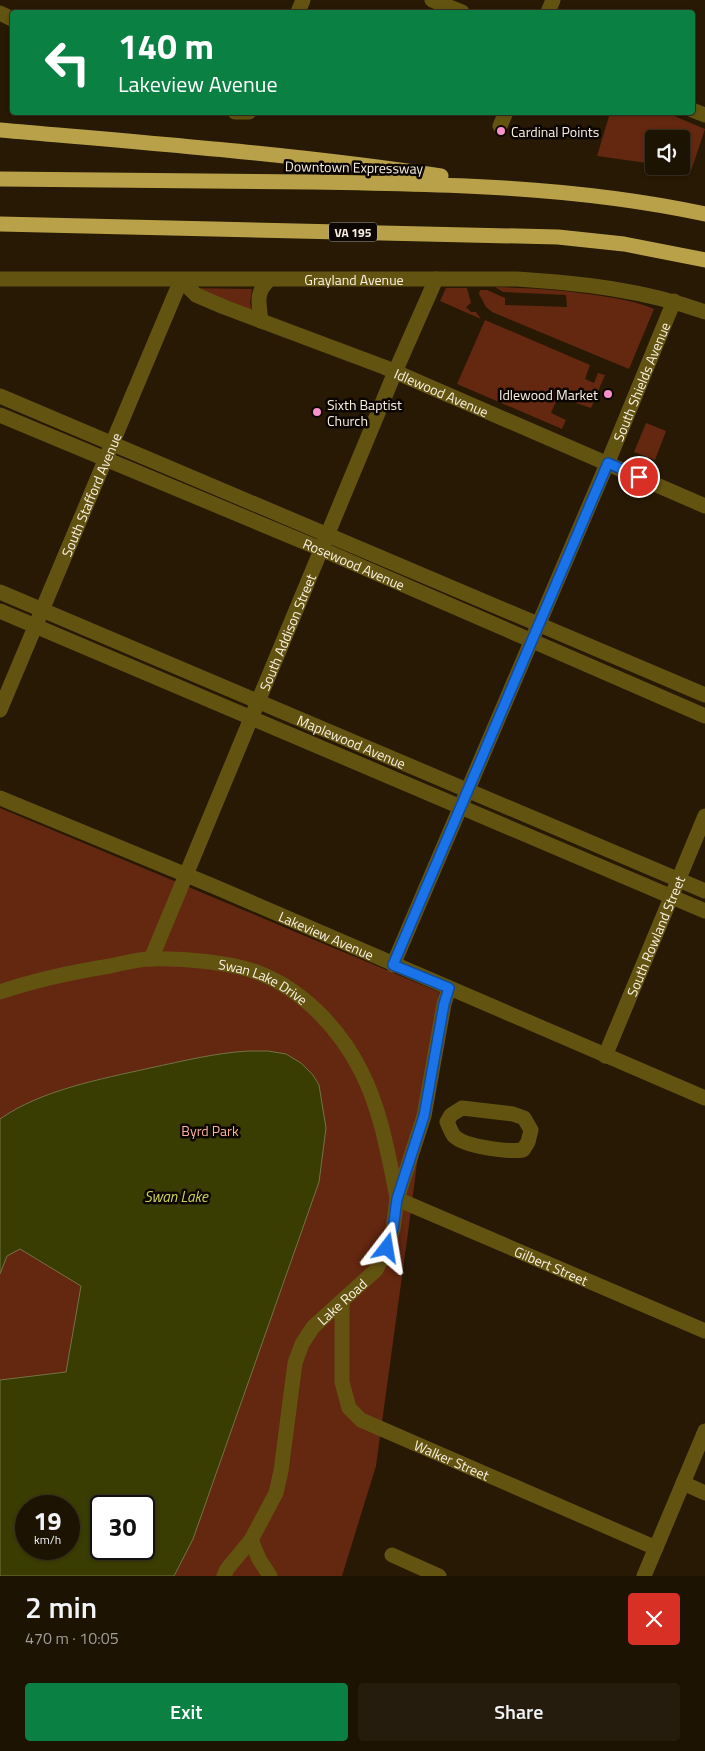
<!DOCTYPE html>
<meta charset="utf-8">
<style>
:root{--surface:#1d1303;--page:#251c0d;--text:#f1f3f6;--muted:#a09e9a;--line:#3b3225;--accent:#0b8043}
body{margin:0;font-family:"Titillium Web",sans-serif;background:var(--page);color:var(--text);height:100vh;display:flex;flex-direction:column;font-size:19px;white-space:nowrap}
*{box-sizing:border-box;margin:0}
p{font-size:16px;color:var(--muted)}
.icon{flex:none;width:28px;height:28px;fill:none;stroke:currentColor;stroke-width:2;stroke-linecap:round;stroke-linejoin:round}
.map{position:relative;height:1576px;overflow:hidden}
.panel{display:flex;flex-direction:column;background:var(--surface);flex:1}
.panel>*{flex:none}
.banner{position:absolute;left:10px;top:10px;width:685px;height:105px;border-radius:5px;box-shadow:0 1px 4px #0004,0 0 0 1px var(--line);background:#0b8043;color:#fff;overflow:hidden}
.buttons{position:absolute;left:645px;top:130px;display:grid;gap:10px}
.buttons a{display:grid;place-items:center;width:45px;height:45px;border-radius:5px;background:var(--surface);box-shadow:0 1px 4px #0004,0 0 0 1px var(--line);font-size:25px}
.speed{position:absolute;left:15px;top:1495px;display:flex;gap:10px;font-size:25px;font-weight:700;text-align:center}
.speed>*{display:grid;place-content:center;width:65px;height:65px;border-radius:50%;background:var(--surface);box-shadow:0 1px 4px #0004,0 0 0 1px var(--line);line-height:1}
.speed small{font-size:12px;font-weight:400}
.speed .limit{border:2px solid #111;border-radius:8px;background:#fff;color:#111}
.pin{position:absolute;display:grid;place-items:center;width:42px;height:42px;color:#fff;margin:-21px;border:2px solid #fff;border-radius:50%;box-shadow:0 1px 5px #0007}
.me{position:absolute;width:55px;margin:-28px;rotate:14deg;stroke-linejoin:round;filter:drop-shadow(0 0 4px #0008)}
.turn{display:flex;align-items:center;gap:18px;height:105px;padding:0 25px;font-size:22px}
.turn .icon{width:65px;height:65px;stroke-width:2.5}
.turn b{display:block;font-size:35px;line-height:42px}
.round{display:grid;place-items:center;flex:none;width:52px;height:52px;border-radius:5px;background:var(--page)}
.headline{display:flex;align-items:center;justify-content:space-between;height:85px;padding:0 25px}
h1{font-size:30px;font-weight:600;line-height:38px}
.cta{display:flex;gap:10px;margin-top:auto;padding:10px 25px}
.cta a{flex:1;height:58px;border-radius:5px;background:var(--accent);color:#fff;font-size:20px;font-weight:600;line-height:58px;text-align:center}
.cta a+a{background:var(--page);color:var(--text)}
.map>svg:first-child{display:block}
</style>
<div class="map">
<svg width="705" height="1576" viewBox="0 0 705 1576">
<rect width="100%" height="100%" fill="#271904"/>
<!-- green -->
<g fill="#642710" fill-rule="evenodd">
<polygon points="610,113 667,113 705,129 691,171 667,166 681,166 681,139 654,139 654,164 597,156"/>
<path d="M495,287C532,288 565,290 602,296C620,299 638,302 654,309L629,369L492,312L486,307L479,294L480,290H487L505,298V305L567,307L566,295L503,292Z"/>
<polygon points="192,288 252,289 250,303 253,314"/>
<polygon points="446,288 467,288 471,303 466,307 471,312 476,312 481,319 440,301"/>
<polygon points="485,320 590,365 585,379 594,383 598,373 605,375 591,408 558,397 551,413 566,420 562,429 457,384"/>
<polygon points="646,423 666,431 655,460 634,452"/>
<path d="M0,808L439,992L410,1218L376,1466L342,1576H0ZM26,1506H69V1549H26ZM101,1506H144V1549H101Z"/>
</g>
<!-- water -->
<path fill="#3a3d02" stroke="#737345" fill-rule="evenodd" d="M248,1051H268L286,1054L301,1063L313,1075L319,1085L326,1128L319,1182L193,1539L174,1576H0V1380L66,1372L81,1286L20,1249L7,1256L0,1274V1119C41,1090 101,1079 150,1068C183,1061 215,1053 248,1051ZM26,1506H69V1549H26ZM101,1506H144V1549H101Z"/>
<g fill="none" stroke-linecap="round" stroke-linejoin="round">
<!-- minor -->
<g stroke="#635311" stroke-width="15">
<polyline points="432,0 462,12"/>
<polyline points="298,12 303,0"/>
<polyline points="548,12 553,0"/>
<polyline points="0,13 12,19"/>
<polyline points="692,110 705,115"/>
<polyline points="235,112 249,112"/>
<polyline points="500,126 506,112"/>
<path d="M261,321C259,304 255,292 269,280"/>
<path d="M0,396C234,497 471,594 705,695"/>
<path id="s1" d="M0,415L321,549L705,716"/>
<path id="s2" d="M0,592L705,891"/>
<polyline points="0,611 705,911"/>
<path id="s3" d="M0,710L181,280L196,295L224,307L384,367L705,506"/>
<path id="s4" d="M151,959L395,372L436,279"/>
<path id="s5" d="M393,965L610,457L674,301"/>
<path id="s6" d="M0,992C35,980 73,972 110,966C124,963 138,959 151,959C182,958 231,962 259,973C303,990 340,1029 361,1071C381,1110 388,1154 397,1197"/>
<path id="s7" d="M605,1056L705,816"/>
<path d="M462,1108L513,1114L524,1118L531,1130L528,1142L523,1150C508,1152 465,1147 454,1136C451,1132 449,1126 447,1122L451,1115Z"/>
<path id="s8" d="M397,1199L705,1331"/>
<path id="s9" d="M342,1301V1382L349,1408L361,1420L656,1548"/>
<polyline points="683,1483 705,1493"/>
<polyline points="251,1540 259,1559 270,1576"/>
<polyline points="392,1555 439,1576"/>
<path id="s10" d="M224,1576L227,1569L251,1540L276,1493L281,1471L295,1363L302,1344L313,1327L376,1270L387,1248L393,1229L397,1199L424,1116L444,1004L449,988"/>
</g>
<!-- tertiary -->
<g stroke="#635311" stroke-width="15">
<path id="s11" d="M0,279H517C581,283 644,290 705,312"/>
<path id="s12" d="M0,798L213,886L705,1098"/>
<polyline points="644,1576 705,1431"/>
</g>
<!-- motorway -->
<g stroke="#b9a149" stroke-width="15">
<path d="M0,130C147,143 295,154 441,176"/>
<path d="M0,179C103,180 207,181 310,182C442,184 575,186 705,214"/>
<polyline points="0,224 558,237 624,244 705,260"/>
</g>
</g>
<g fill="none" stroke-linecap="round" stroke-linejoin="round">
<defs>
<polyline id="route" points="387,1248 393,1229 397,1199 424,1116 444,1004 449,988 393,965 608,463 639,477"/>
</defs>
<!-- route casing -->
<use href="#route" stroke="#114b97" stroke-width="12"/>
<!-- route -->
<use href="#route" stroke="#1a73e8" stroke-width="9"/>
</g>
<!-- markers -->
<g fill="#f890cb" stroke="#0b0601" stroke-width="2">
<circle cx="501" cy="131" r="5"/>
<circle cx="608" cy="394" r="5"/>
<circle cx="317" cy="412" r="5"/>
</g>
<g text-anchor="middle" dominant-baseline="central" stroke-width="5" stroke-linejoin="round" paint-order="stroke">
<!-- shield labels -->
<rect fill="#0b0601" stroke="#b2aa9e" stroke-width="1" x="329" y="222.5" width="48" height="19" rx="4"/>
<g font-size="12" font-weight="bold" fill="#f9f0e2">
<text x="353" y="232">VA 195</text>
</g>
<!-- poi labels -->
<g font-size="14" fill="#f9f0e2" stroke="#0b0601" text-anchor="start">
<text x="511" y="131">Cardinal Points</text>
<text x="598" y="394" text-anchor="end">Idlewood Market</text>
<text x="327" y="404">Sixth Baptist<tspan x="327" dy="16">Church</tspan></text>
</g>
<!-- street labels -->
<g font-size="14" fill="#f9f0e2" stroke="#0b0601">
<text transform="translate(354 167) rotate(1)">Downtown Expressway</text>
<text stroke="none"><textPath href="#s11" startOffset="354">Grayland Avenue</textPath></text>
<text stroke="none"><textPath href="#s5" startOffset="634">South Shields Avenue</textPath></text>
<text stroke="none"><textPath href="#s3" startOffset="752">Idlewood Avenue</textPath></text>
<text stroke="none"><textPath href="#s3" startOffset="234">South Stafford Avenue</textPath></text>
<text stroke="none"><textPath href="#s1" startOffset="384">Rosewood Avenue</textPath></text>
<text stroke="none"><textPath href="#s4" startOffset="354">South Addison Street</textPath></text>
<text stroke="none"><textPath href="#s2" startOffset="382">Maplewood Avenue</textPath></text>
<text stroke="none"><textPath href="#s12" startOffset="354">Lakeview Avenue</textPath></text>
<text stroke="none"><textPath href="#s7" startOffset="130">South Rowland Street</textPath></text>
<text stroke="none"><textPath href="#s6" startOffset="271">Swan Lake Drive</textPath></text>
<text stroke="none"><textPath href="#s8" startOffset="168">Gilbert Street</textPath></text>
<text stroke="none"><textPath href="#s10" startOffset="309">Lake Road</textPath></text>
<text stroke="none"><textPath href="#s9" startOffset="224">Walker Street</textPath></text>
</g>
<!-- park labels -->
<g font-size="14" fill="#fbb299" stroke="#0b0601">
<text x="210" y="1130">Byrd Park</text>
</g>
<!-- water labels -->
<g font-size="15" font-style="italic" fill="#d0d853" stroke="#0b0601">
<text x="176" y="1196">Swan Lake</text>
</g>
</g>
</svg>
<div class="buttons">
<a><svg class="icon" aria-label="sound" viewBox="0 0 24 24"><path d="M4 9h4l5-4v14l-5-4H4zM17 9q2 3 0 6"/></svg></a>
</div>
<div class="speed"><div>19<small>km/h</small></div><div class="limit">30</div></div>
<div class="pin" style="left:639px;top:477px;background:#d93025"><svg class="icon" aria-label="arrive" viewBox="0 0 24 24"><path d="M6 21V4h12l-3 4 3 4H6"/></svg></div>
<svg class="me" style="left:387px;top:1248px" viewBox="-20 -20 40 40"><path d="M0-17L14 15 0 8-14 15z" fill="#1a73e8" stroke="#fff" stroke-width="4"/></svg>
<div class="banner">
<div class="turn"><svg class="icon" aria-label="left" viewBox="0 0 24 24"><path d="M17 20v-9H6M10 6l-5 5 5 5"/></svg><div><b>140 m</b>Lakeview Avenue</div></div>
</div>
</div>
<section class="panel">
<div class="headline"><div><h1>2 min</h1><p>470 m · 10:05</p></div><a class="round" style="background:#d93025;color:#fff"><svg class="icon" aria-label="close" viewBox="0 0 24 24"><path d="M6 6l12 12M18 6L6 18"/></svg></a></div>
<div class="cta"><a>Exit</a><a>Share</a></div>
</section>
